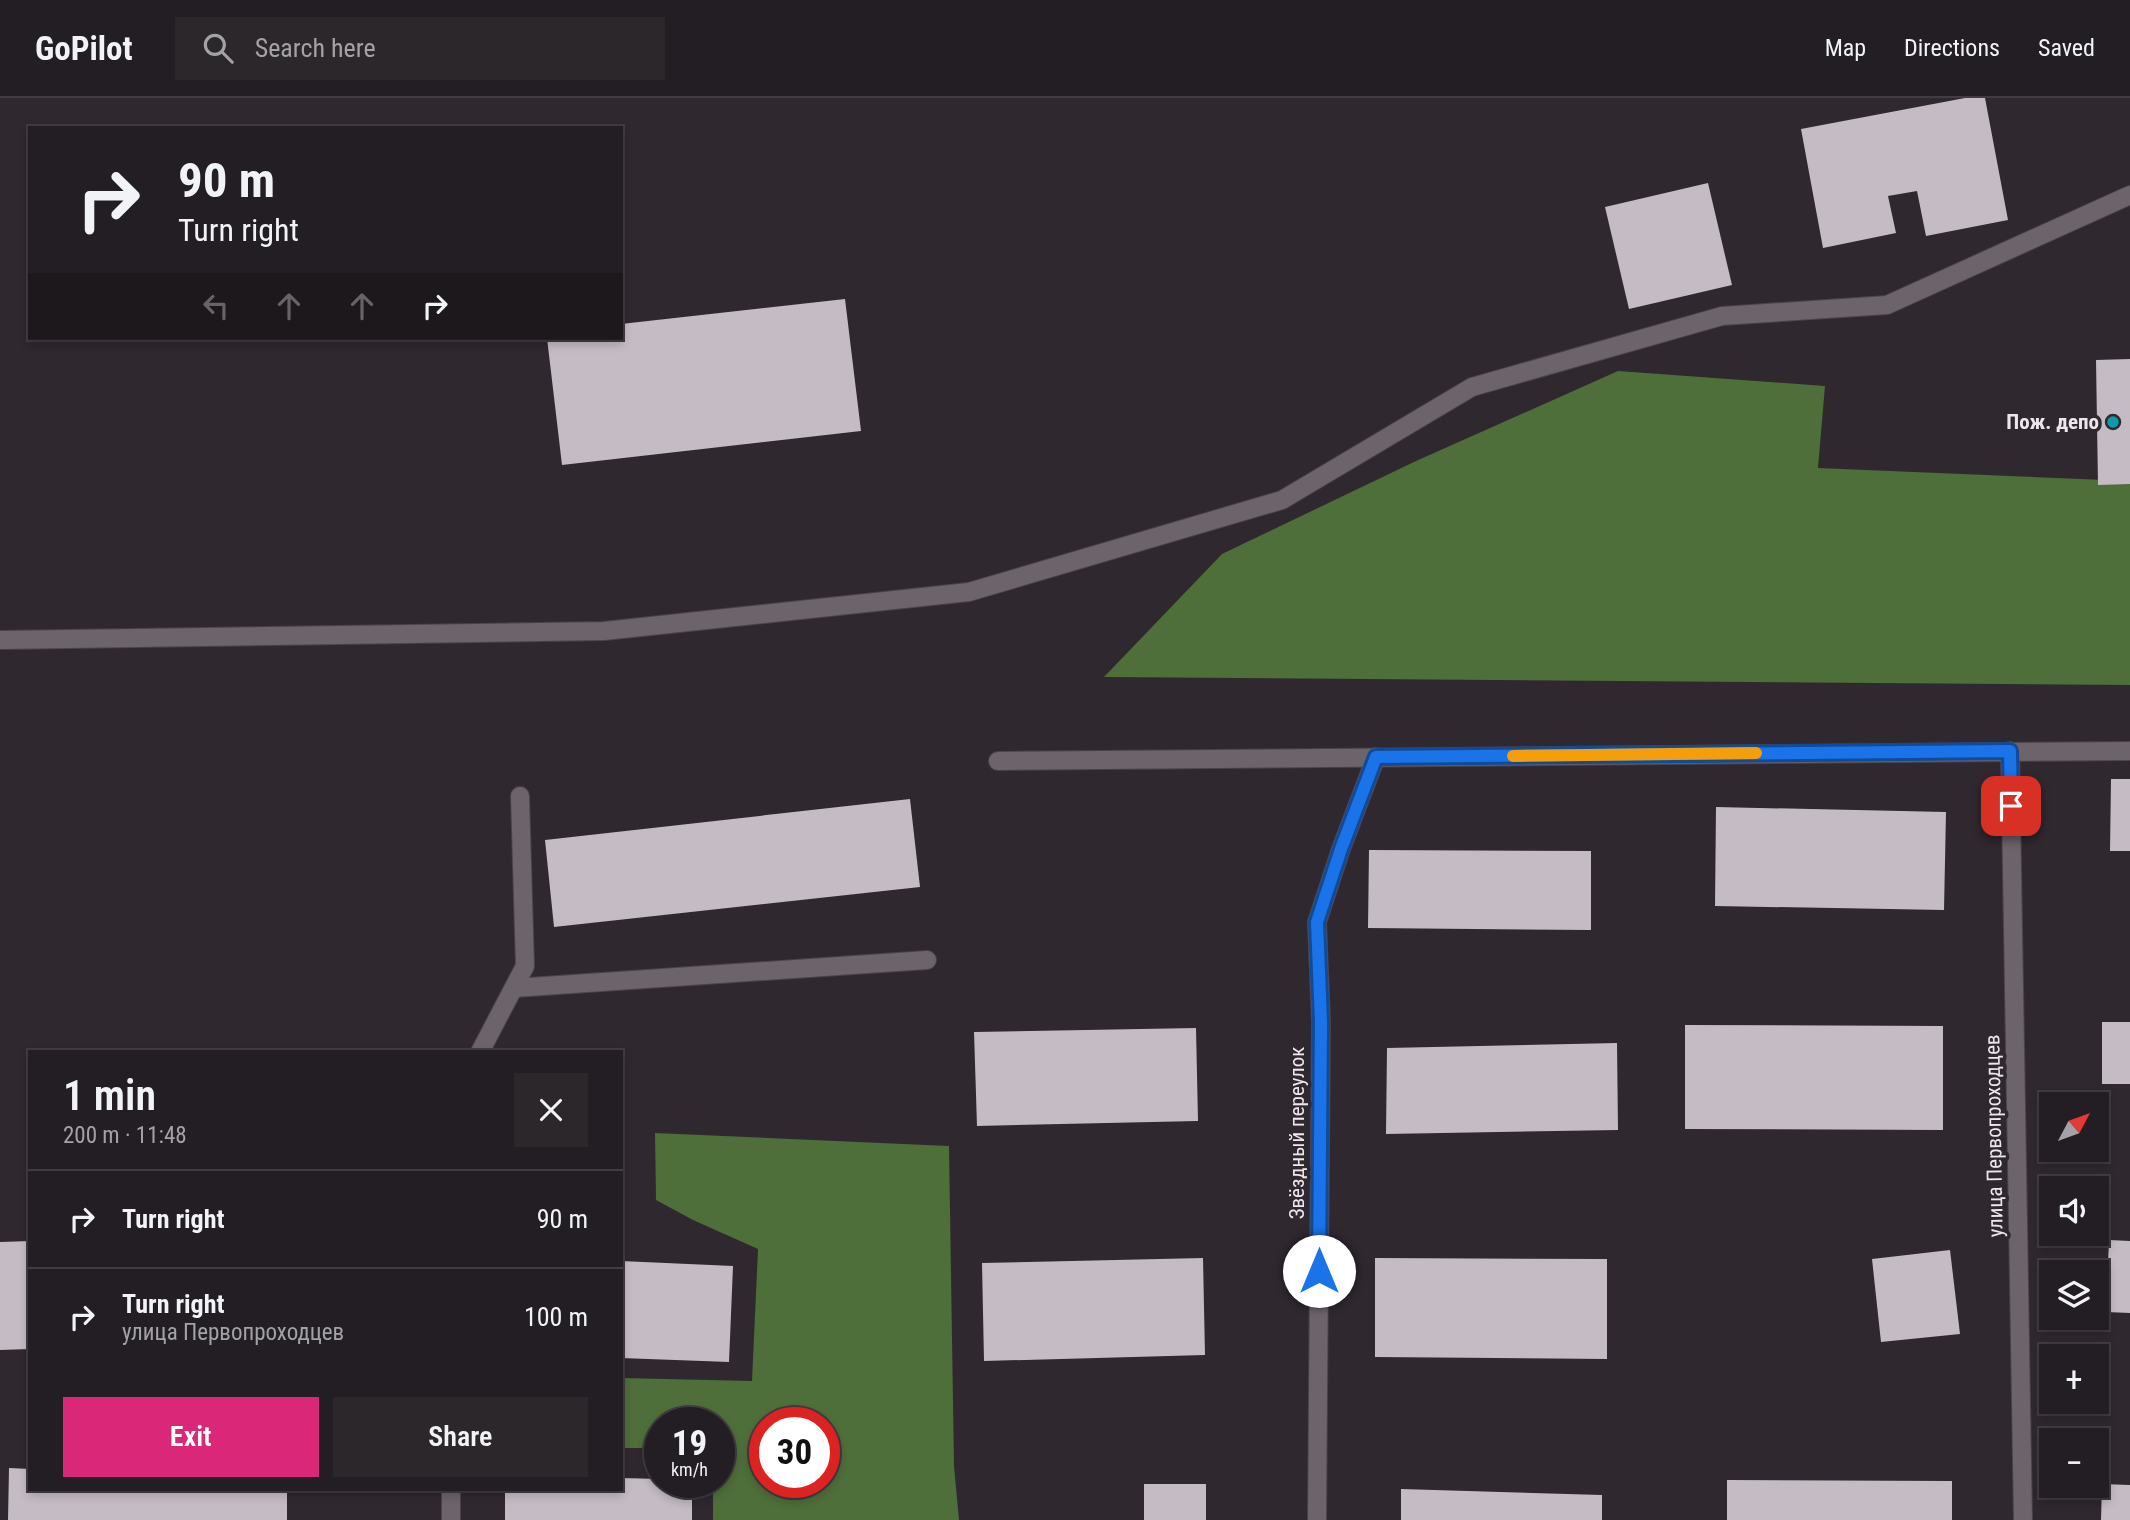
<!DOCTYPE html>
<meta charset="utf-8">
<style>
:root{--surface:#231e23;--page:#2b272b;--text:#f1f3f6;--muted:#a3a2a6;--line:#403c41;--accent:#db2777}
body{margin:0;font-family:"Roboto Condensed",sans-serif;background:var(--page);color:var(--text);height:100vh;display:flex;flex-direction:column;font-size:26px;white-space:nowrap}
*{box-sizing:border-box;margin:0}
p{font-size:23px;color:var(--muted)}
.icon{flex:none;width:38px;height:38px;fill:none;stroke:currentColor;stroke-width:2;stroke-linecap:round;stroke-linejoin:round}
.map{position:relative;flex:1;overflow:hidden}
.details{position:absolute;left:28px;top:952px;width:595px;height:441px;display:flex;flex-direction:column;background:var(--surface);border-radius:0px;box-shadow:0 4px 10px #0003,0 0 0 2px var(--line)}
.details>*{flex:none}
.guide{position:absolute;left:28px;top:28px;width:595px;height:214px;border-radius:0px;box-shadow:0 4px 10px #0003,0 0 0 2px var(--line);background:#231e23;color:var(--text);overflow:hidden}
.needle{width:46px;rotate:49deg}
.controls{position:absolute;left:2039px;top:994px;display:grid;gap:14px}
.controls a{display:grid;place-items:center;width:70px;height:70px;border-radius:0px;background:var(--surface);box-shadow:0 4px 10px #0003,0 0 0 2px var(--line);font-size:35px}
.speed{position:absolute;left:644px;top:1309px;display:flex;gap:14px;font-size:35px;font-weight:700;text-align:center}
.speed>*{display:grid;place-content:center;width:91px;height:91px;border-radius:50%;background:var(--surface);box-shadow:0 4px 10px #0003,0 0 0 2px var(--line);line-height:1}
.speed small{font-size:18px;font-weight:400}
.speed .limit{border:10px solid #d22;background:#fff;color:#111}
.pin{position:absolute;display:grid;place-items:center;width:60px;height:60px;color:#fff;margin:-30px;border-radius:14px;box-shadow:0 4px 10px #0006}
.me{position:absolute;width:77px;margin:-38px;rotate:0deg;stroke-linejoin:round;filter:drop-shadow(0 0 5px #0008)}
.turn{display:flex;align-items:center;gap:24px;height:147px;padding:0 35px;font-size:32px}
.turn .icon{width:91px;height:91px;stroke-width:2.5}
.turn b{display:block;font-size:49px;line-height:60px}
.lanes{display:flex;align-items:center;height:66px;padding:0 35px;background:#0003;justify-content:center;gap:35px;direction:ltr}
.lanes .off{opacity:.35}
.round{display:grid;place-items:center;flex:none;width:74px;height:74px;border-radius:0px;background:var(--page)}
.overview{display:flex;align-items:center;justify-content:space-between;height:119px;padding:0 35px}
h1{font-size:42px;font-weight:600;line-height:52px}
.cta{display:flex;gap:14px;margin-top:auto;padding:14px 35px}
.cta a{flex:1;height:80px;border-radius:0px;background:var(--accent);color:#fff;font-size:28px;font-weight:600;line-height:80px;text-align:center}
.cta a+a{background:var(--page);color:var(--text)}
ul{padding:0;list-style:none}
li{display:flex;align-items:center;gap:21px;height:98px;padding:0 35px;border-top:2px solid var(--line)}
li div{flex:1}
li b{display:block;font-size:26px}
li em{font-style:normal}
header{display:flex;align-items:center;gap:42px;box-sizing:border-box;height:98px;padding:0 35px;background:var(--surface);border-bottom:2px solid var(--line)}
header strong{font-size:33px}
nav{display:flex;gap:38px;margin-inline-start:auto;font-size:24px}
.search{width:490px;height:63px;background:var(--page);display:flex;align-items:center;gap:18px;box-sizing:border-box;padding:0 24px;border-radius:0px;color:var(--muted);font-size:26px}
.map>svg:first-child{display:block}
</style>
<header>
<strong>GoPilot</strong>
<div class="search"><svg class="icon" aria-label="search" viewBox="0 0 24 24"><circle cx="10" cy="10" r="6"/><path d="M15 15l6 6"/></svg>Search here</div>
<nav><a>Map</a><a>Directions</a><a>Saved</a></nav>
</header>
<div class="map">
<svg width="2130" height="1422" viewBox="0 0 2130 1422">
<rect width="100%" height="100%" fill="#2f282f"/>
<!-- forest -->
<g fill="#4e6e3a" fill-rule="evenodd">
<polygon points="1618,273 1825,288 1818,370 2130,383 2130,587 1104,579 1222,456 1416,363"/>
<path d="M655,1035L949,1048L954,1368L959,1422H713V1384H719V1325H660V1350H621V1280L752,1283L758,1151L693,1122L656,1102ZM765,1325H824V1384H765Z"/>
</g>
<!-- building -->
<g fill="#c4bbc4">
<polygon points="1965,0 1985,0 2008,122 1926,138 1917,93 1888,98 1896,135 1823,150 1801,31"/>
<polygon points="1708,85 1732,187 1629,211 1605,109"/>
<polygon points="845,201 861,333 562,367 547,240 621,240 621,226"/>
<polygon points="2130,261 2130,386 2098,387 2096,262"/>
<polygon points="2111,681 2130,681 2130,753 2110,753"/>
<polygon points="910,701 920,789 554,829 545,742"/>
<polygon points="1716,709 1946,714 1944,812 1715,808"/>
<polygon points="1369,752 1591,753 1591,832 1368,830"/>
<rect x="2102" y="924" width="28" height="62"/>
<polygon points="1685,927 1943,928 1943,1032 1685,1031"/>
<polygon points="1196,930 1198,1023 977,1028 974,934"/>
<polygon points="1617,945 1618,1032 1386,1036 1387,950"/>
<polygon points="2109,1142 2130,1143 2130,1215 2106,1214"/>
<polygon points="30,1143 30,1251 0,1252 0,1144"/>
<polygon points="1950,1152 1960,1236 1881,1244 1872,1161"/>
<polygon points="1203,1160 1205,1257 984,1263 982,1165"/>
<polygon points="1375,1160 1607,1161 1607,1261 1375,1259"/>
<polygon points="621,1163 733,1168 729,1264 621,1260"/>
<polygon points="9,1370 30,1371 30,1391 287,1391 287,1422 8,1422"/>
<polygon points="621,1380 660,1381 660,1384 692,1384 692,1422 505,1422 505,1391 621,1391"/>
<polygon points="1727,1382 1952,1383 1952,1422 1727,1422"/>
<rect x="1144" y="1386" width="62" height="36"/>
<polygon points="2102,1386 2130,1387 2130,1422 2101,1422"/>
<polygon points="1401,1391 1602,1397 1602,1422 1401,1422"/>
</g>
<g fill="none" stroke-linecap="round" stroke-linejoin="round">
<defs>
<g id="minor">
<polyline points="0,542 604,533 969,494 1282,402 1472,289 1722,218 1887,207 2130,97"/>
<polyline points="2010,653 2023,1422"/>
<polyline points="998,663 2130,653"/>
<polyline points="514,890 927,862"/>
<polyline points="480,954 525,868 520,698"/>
<polyline points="451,1391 451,1422"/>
<polyline points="1317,1422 1321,924 1317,824 1341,751 1376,659"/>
</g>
</defs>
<!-- minor casing -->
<use href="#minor" stroke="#4a444a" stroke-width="20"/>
<!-- minor -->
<use href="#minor" stroke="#6c636b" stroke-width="18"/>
</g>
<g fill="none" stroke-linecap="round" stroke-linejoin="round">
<defs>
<polyline id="route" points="1319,1173 1321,924 1317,824 1341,751 1376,659 2010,653 2011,708"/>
</defs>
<!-- route casing -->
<use href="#route" stroke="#114b97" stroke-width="18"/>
<!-- route -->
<use href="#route" stroke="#1a73e8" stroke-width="12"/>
<!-- slow -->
<polyline stroke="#f59e0b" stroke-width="12" points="1513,658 1756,655"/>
</g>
<!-- markers -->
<circle fill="#0f9aa8" stroke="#2f282f" stroke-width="2.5" cx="2113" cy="324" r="7"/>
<g text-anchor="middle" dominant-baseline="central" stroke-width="7" stroke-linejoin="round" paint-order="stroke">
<!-- poi labels -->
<g font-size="21" font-weight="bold" fill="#ece7ec" stroke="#2f282f" text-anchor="end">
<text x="2099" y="324">Пож. депо</text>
</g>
<!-- street labels -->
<g font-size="21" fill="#ece7ec" stroke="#2f282f">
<text transform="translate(1297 1035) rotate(-90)">Звёздный переулок</text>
<text transform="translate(1994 1038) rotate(-91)">улица Первопроходцев</text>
</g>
</g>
</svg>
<div class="controls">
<a><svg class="needle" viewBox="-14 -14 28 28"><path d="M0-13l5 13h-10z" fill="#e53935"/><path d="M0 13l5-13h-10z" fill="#a3a2a6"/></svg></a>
<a><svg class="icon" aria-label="sound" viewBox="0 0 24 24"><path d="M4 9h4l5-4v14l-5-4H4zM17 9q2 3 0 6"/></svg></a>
<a><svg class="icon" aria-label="layers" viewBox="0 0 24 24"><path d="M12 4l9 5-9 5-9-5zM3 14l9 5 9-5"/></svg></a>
<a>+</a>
<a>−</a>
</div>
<div class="speed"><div>19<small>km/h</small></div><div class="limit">30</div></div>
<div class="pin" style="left:2011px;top:708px;background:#d93025"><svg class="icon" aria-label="arrive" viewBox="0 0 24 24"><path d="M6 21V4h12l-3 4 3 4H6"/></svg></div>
<svg class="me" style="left:1319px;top:1173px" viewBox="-20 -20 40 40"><circle r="19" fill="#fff"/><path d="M0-13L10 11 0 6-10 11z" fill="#1a73e8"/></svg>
<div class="guide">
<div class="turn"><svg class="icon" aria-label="right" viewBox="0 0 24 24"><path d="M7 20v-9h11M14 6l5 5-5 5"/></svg><div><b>90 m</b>Turn right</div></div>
<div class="lanes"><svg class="icon off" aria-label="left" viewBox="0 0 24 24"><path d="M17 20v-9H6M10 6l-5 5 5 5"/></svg><svg class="icon off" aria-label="ahead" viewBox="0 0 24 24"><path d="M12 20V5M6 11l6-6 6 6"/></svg><svg class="icon off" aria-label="ahead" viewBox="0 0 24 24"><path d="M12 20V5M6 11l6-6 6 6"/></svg><svg class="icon" aria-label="right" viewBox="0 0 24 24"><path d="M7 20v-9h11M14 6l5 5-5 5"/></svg></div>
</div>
<section class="details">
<div class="overview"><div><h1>1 min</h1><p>200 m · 11:48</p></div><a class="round"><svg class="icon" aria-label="close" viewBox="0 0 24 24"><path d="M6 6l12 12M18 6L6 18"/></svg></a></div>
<ul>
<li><svg class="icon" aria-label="right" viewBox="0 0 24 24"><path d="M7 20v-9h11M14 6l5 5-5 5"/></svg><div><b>Turn right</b></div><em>90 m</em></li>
<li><svg class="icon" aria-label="right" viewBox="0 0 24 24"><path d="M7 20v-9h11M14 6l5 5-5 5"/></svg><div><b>Turn right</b><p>улица Первопроходцев</p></div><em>100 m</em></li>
</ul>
<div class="cta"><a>Exit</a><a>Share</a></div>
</section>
</div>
